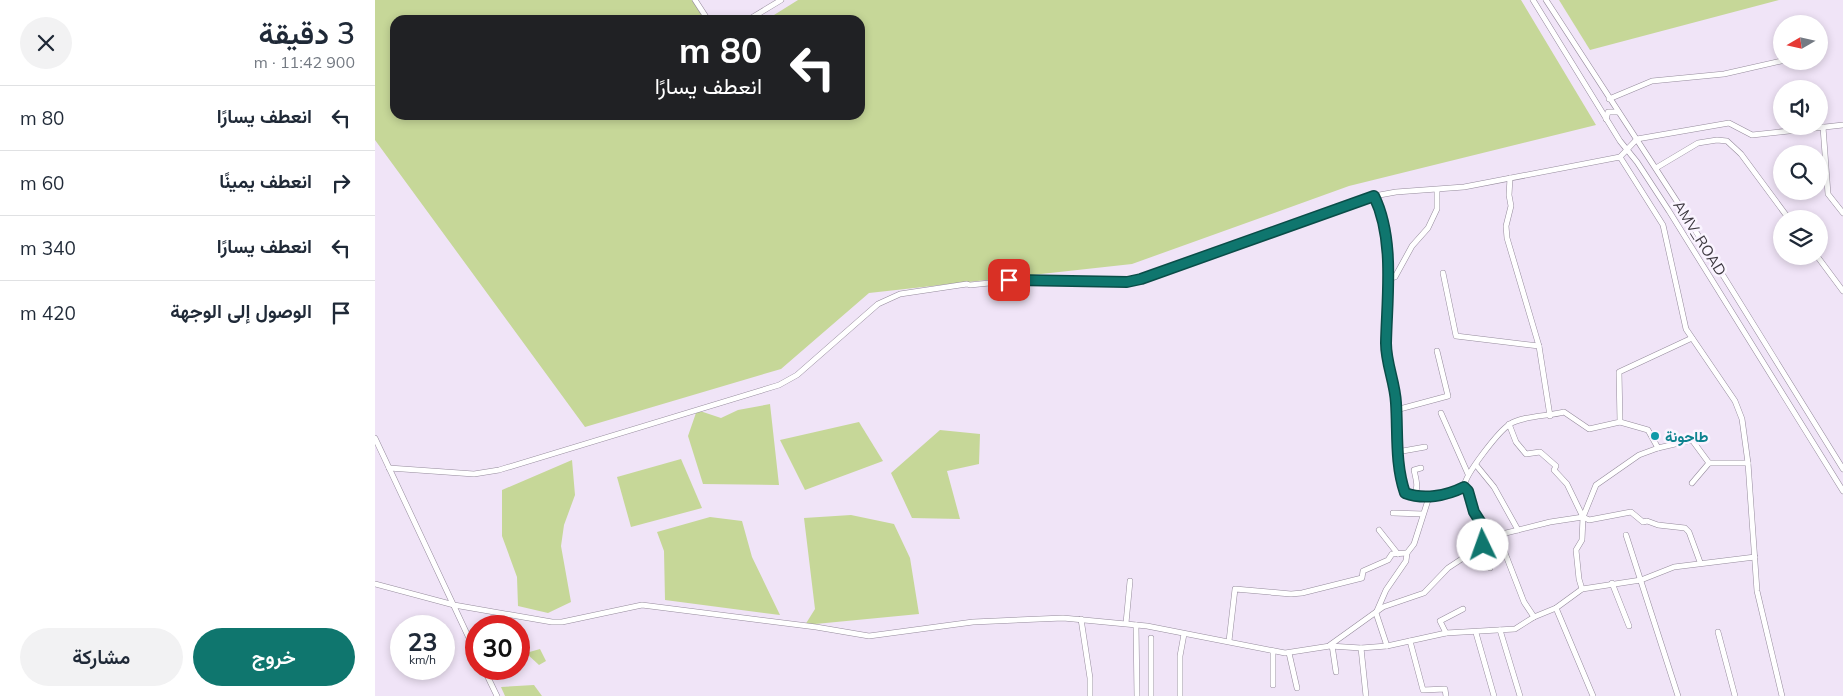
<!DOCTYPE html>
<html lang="ar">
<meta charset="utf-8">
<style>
:root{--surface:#fff;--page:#f2f2f3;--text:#1f2937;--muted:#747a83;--line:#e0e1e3;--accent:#0f766e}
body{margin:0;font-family:Mulish,Vazirmatn,sans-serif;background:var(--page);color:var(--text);direction:rtl;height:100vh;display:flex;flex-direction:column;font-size:19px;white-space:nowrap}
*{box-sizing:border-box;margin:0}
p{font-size:16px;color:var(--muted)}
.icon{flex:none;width:28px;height:28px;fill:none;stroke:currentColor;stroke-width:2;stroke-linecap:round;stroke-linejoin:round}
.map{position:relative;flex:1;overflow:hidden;direction:ltr}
.sheet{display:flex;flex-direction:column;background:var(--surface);width:375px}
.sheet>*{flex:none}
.guide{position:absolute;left:15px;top:15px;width:475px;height:105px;border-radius:15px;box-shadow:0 2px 8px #0003;direction:rtl;background:#202124;color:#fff;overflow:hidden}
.needle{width:32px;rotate:261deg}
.fabs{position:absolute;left:1398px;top:15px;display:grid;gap:10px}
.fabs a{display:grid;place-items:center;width:55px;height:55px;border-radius:50%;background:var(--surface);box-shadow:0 2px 8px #0003;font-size:25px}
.speed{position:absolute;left:15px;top:615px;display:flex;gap:10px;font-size:25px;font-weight:700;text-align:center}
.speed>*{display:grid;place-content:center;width:65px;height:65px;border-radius:50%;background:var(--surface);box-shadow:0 2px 8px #0003;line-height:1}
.speed small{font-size:12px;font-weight:400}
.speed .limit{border:8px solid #d22;background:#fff;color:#111}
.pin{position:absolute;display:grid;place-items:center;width:42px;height:42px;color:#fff;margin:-21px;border-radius:10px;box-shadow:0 2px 8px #0006}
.me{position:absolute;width:55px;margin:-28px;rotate:357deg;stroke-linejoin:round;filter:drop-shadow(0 0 4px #0008)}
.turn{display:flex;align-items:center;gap:18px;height:105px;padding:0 20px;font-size:22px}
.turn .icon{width:65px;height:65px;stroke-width:2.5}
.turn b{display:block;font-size:35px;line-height:42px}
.round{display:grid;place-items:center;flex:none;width:52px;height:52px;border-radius:26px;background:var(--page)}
.overview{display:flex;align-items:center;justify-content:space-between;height:85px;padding:0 20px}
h1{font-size:30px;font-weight:600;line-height:38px}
.action{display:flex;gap:10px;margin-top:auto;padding:10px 20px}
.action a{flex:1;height:58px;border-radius:30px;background:var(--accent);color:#fff;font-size:20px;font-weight:600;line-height:58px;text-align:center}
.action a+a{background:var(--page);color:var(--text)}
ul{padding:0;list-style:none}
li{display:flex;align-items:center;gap:15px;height:65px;padding:0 20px;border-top:1px solid var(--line)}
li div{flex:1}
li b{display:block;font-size:19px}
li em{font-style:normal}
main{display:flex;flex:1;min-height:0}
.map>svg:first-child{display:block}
</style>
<main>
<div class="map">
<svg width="1468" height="696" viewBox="0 0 1468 696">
<rect width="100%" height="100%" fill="#f0e4f7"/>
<!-- green -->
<g fill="#c6d798">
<polygon points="0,0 317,0 330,20 20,20 20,115 485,115 485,20 391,20 423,0 1146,0 1221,125 974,186 757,264 494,293 406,369 210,427 0,140"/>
<polygon points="1184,0 1404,0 1215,50"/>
<polygon points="395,404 404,485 328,484 313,436 322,410 346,418 363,410"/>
<polygon points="484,422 508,461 430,490 405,440"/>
<polygon points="565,430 605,434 604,464 572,471 585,519 537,518 516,473"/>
<polygon points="306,459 327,508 256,527 242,477"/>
<polygon points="197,460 200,495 189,525 186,546 196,602 173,613 143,606 142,577 127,536 127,490"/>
<polygon points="476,515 519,524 535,558 544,614 430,625 440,609 429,518"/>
<polygon points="335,517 367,521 377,557 405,615 290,600 289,551 282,532"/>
<polygon points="165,649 171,661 164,665 151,653"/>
<polygon points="159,685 167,696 130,696 126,687"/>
</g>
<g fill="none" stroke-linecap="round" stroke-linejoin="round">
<defs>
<g id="minor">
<polyline points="320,0 333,20"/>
<polyline points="1158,0 1245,141 1262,162 1294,211 1468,491"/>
<polyline points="1171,0 1305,206 1468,469"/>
<polyline points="373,20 406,0"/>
<polyline points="1234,99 1277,81 1349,74 1406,61"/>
<polyline points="1231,119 1233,112 1243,112"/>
<polyline points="1448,127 1453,194 1468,213"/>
<polyline points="1245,157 1262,139 1354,123 1377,135 1468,125"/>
<polyline points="1281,168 1323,143 1342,140 1352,141 1366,154 1414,219"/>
<polyline points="1135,178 1134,195 1136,206 1131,226 1132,238 1164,346 1175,416"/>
<path d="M999,196C1020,239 1013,296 1011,343C1010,364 1020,382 1021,403C1023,433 1020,464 1030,493C1049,500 1071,496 1089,487C1090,474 1124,431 1135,424C1146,416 1175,416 1189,412L1214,429L1245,422L1244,372L1317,338"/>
<polyline points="1442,256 1468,291"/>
<polyline points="1068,273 1081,336 1164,346"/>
<polyline points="1014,279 1020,277 1037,246 1053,228 1062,209 1062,190"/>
<polyline points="1021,410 1073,396 1062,351"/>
<polyline points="1066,413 1093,474"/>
<polyline points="1245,422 1273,430 1283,448"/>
<polyline points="1134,424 1141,442 1151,454 1165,452 1181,466 1179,470 1192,484 1208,517"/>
<polyline points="0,438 101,653"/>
<polyline points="1022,452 1050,447"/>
<polyline points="1101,465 1119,487 1143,530"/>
<polyline points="14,468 99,474 124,470 404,385 422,375 503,304 525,294 592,284 595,285 634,281 751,281 766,279 999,196 1021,192 1089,187 1245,157 1288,225 1311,329 1360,401 1367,419 1373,463 1382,591 1407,696"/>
<polyline points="1317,483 1334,463"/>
<polyline points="1089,487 1093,491 1099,512 1117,540"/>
<path d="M1039,496C1044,488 1041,479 1039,470L1046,468"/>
<polyline points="1018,513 1048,514"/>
<polyline points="1004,530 1023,554"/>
<polyline points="1123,535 1149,602 1159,617"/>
<polyline points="1251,535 1303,696"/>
<polyline points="1108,545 1115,568"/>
<polyline points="1237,583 1254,626"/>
<polyline points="0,584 79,605 177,622 187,622 267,605 441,627 494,636 598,622 688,618 772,626 910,653 955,646 986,648 1012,646 1071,633 1140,629 1159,617 1181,608 1218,696"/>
<polyline points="1207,589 1204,579 1201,550 1207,540 1208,517 1221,485 1264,455 1283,448 1317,440 1334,463 1373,463"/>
<polyline points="1181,608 1207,589 1266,580 1299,567 1380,557"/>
<polyline points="706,619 715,678 715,696"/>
<polyline points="751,623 755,581"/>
<polyline points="761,625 762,696"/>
<polyline points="1125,630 1145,696"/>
<polyline points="1343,632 1360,696"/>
<polyline points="1071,633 1065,621 1088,609"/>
<polyline points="1101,633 1119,696"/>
<polyline points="776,638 776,696"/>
<polyline points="854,641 860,589 916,594 927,593 987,578 988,571 1013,560 1017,554 1032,553"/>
<polyline points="1035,641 1048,690 1070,689 1071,696"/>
<polyline points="955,645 1008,607 1049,593 1073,568 1123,535 1175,522 1208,517 1214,520 1256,512 1268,522 1272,521 1283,525 1310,528 1314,532 1325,562"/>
<polyline points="957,645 961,672"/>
<polyline points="1012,646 1001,613 1011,590 1031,561 1032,553 1039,544 1054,497"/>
<polyline points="986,648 991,696"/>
<polyline points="914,653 922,688"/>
<polyline points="109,669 122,696"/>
<polyline points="898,685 898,651"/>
<polyline points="805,696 805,656 809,634"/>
</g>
</defs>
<!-- minor casing -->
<use href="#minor" stroke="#958b9c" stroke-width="6"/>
<!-- minor -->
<use href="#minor" stroke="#fff" stroke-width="5"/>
</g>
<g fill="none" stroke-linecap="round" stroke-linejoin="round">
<defs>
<path id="route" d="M634,280L752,282L766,279L999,196C1020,239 1012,296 1011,343C1011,364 1020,382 1021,403C1023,433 1020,464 1030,493C1049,500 1071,496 1089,487L1093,491L1099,512L1117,540L1108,545"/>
</defs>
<!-- route casing -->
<use href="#route" stroke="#0a4d48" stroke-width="12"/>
<!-- route -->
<use href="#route" stroke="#0f766e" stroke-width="9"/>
</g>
<!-- markers -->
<circle fill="#0f9aa8" stroke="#faf4ff" stroke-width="2" cx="1280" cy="436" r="5"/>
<g text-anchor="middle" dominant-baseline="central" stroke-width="5" stroke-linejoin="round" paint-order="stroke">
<!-- street labels -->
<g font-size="15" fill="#3c383f" stroke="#faf4ff">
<text transform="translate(1325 238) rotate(58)">AMV_ROAD</text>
</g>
<!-- culture labels -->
<g font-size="15" font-weight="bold" fill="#0d838f" stroke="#faf4ff" text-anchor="start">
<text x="1290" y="436">طاحونة</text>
</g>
</g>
</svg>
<div class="fabs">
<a><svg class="needle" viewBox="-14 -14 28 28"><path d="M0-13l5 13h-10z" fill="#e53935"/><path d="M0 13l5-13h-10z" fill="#747a83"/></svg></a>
<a><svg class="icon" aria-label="sound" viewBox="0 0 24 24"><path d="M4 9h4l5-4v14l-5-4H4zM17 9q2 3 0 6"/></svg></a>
<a><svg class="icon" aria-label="search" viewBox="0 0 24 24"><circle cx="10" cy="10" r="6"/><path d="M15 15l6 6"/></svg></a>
<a><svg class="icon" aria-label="layers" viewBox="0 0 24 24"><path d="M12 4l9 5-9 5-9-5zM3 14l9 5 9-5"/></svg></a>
</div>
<div class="speed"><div>23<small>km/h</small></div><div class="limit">30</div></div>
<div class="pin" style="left:634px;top:280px;background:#d93025"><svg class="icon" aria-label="arrive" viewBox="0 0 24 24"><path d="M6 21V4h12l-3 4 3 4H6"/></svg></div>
<svg class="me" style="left:1108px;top:545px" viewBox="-20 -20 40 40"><circle r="19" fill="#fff"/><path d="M0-13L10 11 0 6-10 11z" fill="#0f766e"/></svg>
<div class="guide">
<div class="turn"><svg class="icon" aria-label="left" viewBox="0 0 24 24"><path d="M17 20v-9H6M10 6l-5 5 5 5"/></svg><div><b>80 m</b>انعطف يسارًا</div></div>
</div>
</div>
<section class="sheet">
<div class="overview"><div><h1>3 دقيقة</h1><p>900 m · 11:42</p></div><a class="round"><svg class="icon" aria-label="close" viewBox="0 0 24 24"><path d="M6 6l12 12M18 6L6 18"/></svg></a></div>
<ul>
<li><svg class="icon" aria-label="left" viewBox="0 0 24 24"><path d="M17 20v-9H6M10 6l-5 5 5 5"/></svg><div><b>انعطف يسارًا</b></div><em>80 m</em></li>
<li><svg class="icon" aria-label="right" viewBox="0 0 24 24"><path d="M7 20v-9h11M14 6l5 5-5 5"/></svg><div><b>انعطف يمينًا</b></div><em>60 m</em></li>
<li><svg class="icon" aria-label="left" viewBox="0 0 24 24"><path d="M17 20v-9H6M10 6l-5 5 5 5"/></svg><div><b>انعطف يسارًا</b></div><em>340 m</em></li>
<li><svg class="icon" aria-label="arrive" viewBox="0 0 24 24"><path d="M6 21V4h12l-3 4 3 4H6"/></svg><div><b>الوصول إلى الوجهة</b></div><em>420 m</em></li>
</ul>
<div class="action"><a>خروج</a><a>مشاركة</a></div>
</section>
</main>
